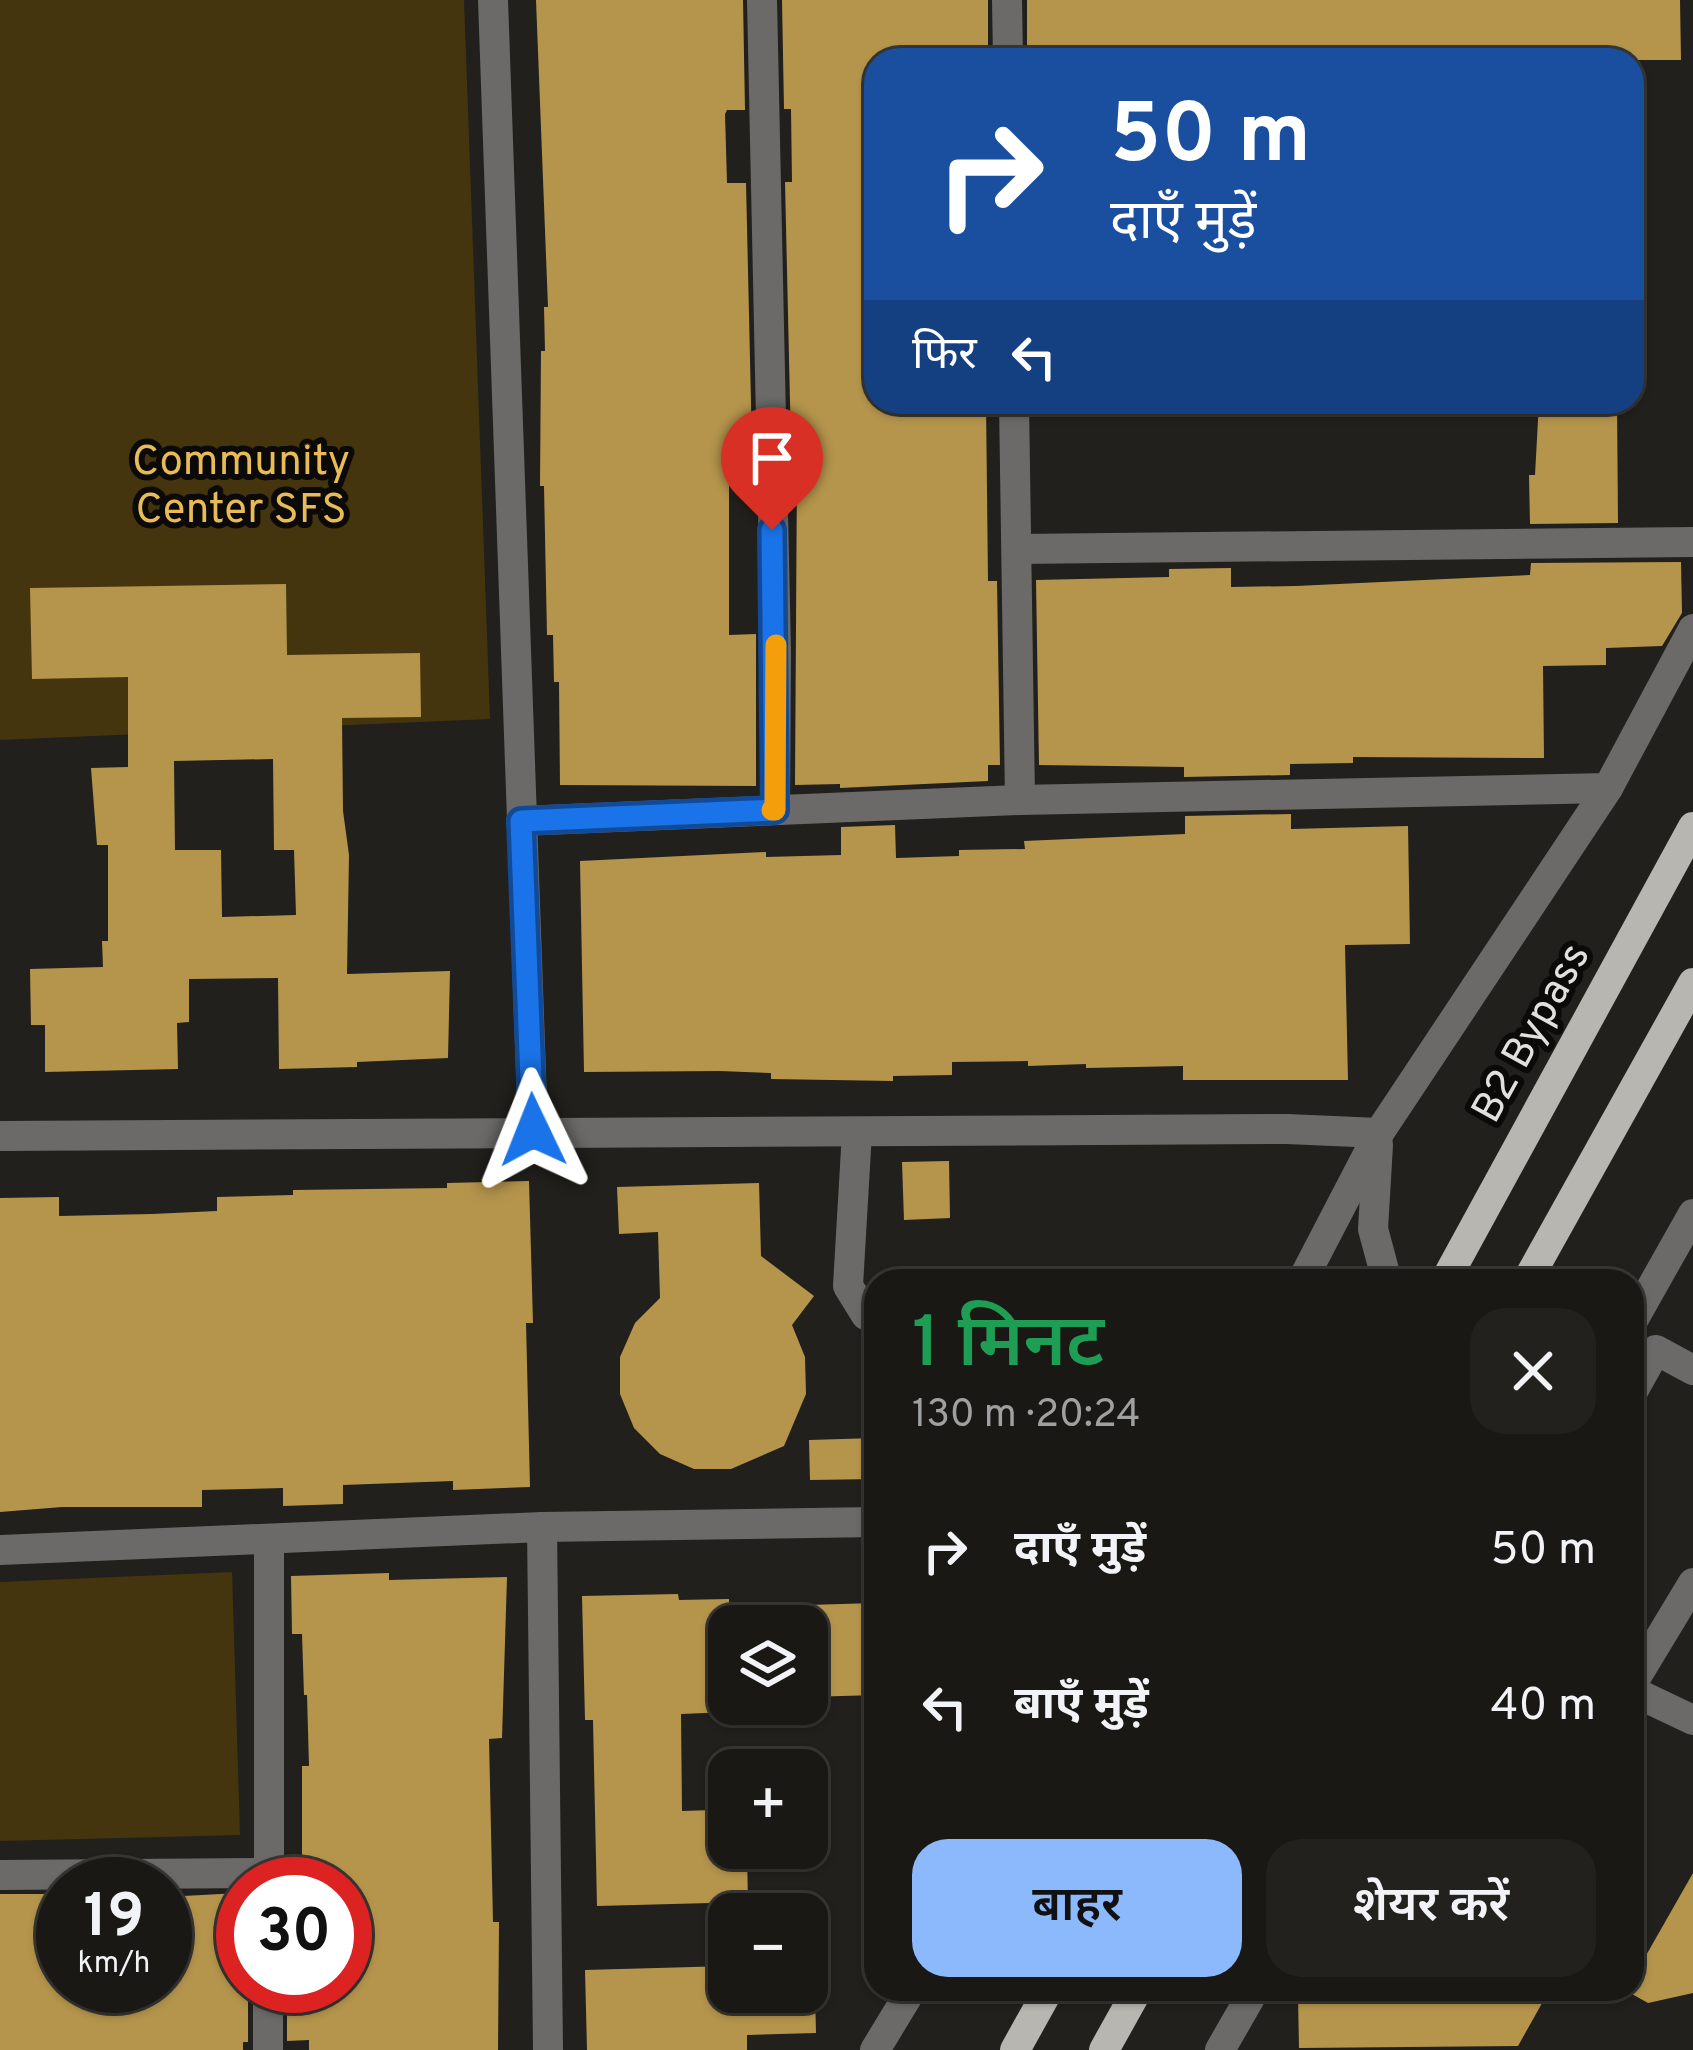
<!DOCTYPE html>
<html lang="hi">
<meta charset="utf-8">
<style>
:root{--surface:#1a1815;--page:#23211e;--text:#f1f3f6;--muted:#9fa0a0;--line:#383734;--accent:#8cb9fc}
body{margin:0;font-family:Overpass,"Noto Sans Devanagari",sans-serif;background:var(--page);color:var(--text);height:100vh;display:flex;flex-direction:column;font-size:45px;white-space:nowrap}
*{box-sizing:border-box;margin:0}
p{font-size:39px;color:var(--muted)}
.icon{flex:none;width:66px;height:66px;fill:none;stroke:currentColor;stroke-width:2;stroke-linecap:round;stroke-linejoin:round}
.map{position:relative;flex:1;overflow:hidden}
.panel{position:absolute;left:864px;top:1269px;width:780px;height:732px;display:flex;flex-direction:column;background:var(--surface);border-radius:36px;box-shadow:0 3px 9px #0004,0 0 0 3px var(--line)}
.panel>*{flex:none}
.hud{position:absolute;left:864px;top:48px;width:780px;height:366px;border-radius:36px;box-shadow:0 3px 9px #0004,0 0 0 3px var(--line);background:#1a4fa0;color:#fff;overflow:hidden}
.tools{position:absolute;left:708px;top:1605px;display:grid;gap:24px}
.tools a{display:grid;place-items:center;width:120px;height:120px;border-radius:24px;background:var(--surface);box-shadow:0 3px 9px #0004,0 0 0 3px var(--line);font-size:60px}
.speed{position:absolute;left:36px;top:1857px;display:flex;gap:24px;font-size:60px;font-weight:700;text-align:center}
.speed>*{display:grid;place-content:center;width:156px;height:156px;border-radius:50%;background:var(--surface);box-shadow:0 3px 9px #0004,0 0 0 3px var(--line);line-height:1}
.speed small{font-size:30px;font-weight:400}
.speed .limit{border:18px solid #d22;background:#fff;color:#111}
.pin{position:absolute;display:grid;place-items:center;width:102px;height:102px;color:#fff;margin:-123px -51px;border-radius:50% 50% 50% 0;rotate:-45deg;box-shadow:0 0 12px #0007}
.pin .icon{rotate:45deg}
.me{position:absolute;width:132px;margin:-66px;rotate:358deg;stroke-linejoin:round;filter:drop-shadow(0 0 9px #0008)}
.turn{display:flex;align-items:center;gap:42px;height:252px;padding:0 48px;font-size:54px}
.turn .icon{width:156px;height:156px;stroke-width:2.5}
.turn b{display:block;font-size:84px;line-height:102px}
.then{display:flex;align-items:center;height:114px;padding:0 48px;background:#0003;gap:24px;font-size:45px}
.round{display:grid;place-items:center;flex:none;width:126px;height:126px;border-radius:36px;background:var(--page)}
.summary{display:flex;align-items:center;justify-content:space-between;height:204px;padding:0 48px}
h1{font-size:72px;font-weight:600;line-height:90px;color:#1e9e55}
.cta{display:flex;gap:24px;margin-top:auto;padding:24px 48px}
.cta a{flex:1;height:138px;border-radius:36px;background:var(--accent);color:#111;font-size:48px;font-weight:600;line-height:138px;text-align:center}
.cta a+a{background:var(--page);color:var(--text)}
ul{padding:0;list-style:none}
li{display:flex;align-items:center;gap:36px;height:156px;padding:0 48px}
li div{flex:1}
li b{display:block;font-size:45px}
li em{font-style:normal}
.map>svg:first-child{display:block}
</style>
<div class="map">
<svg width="1693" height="2050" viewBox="0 0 1693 2050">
<rect width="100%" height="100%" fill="#22201c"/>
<!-- green -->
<g fill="#45350e">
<polygon points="0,0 464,0 490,719 0,740"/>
<polygon points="232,1572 240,1835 0,1841 0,1582"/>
</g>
<!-- building -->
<g fill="#b5954c" fill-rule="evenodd">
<polygon points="536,0 743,0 745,110 727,110 725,114 727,183 746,183 752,447 729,447 729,635 756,634 756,786 560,785 559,682 554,682 553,635 547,635 544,486 540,486 541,351 545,351 544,307 548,307"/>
<polygon points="782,0 988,0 988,60 874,60 874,107 869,108 871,181 876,181 876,402 986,402 988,581 997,581 1000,765 988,765 988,781 840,788 840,784 795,785 797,467 795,446 791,446 785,182 792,182 791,109 784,109"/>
<polygon points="1027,0 1680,0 1681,60 1027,60"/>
<polygon points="1539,402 1617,402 1618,523 1530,524 1529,475 1535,475"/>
<polygon points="1681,562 1682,613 1662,646 1606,648 1606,665 1543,666 1544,758 1353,757 1353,763 1290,764 1290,775 1184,777 1184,767 1039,765 1036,580 1169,577 1169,569 1231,568 1231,587 1296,586 1530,575 1531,563"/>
<path d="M286,584L287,655L420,653L421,717L342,718L343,811L349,855L347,974L450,971L448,1058L357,1062V1067L279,1069L278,978L189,979V1022L177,1023L178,1069L45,1072V1025H31L30,969L103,967L102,941H108V845H97L91,768L128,767V677L32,679L30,588ZM273,759L274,850H294L296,915L222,917L221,850H175L174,761Z"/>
<polygon points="1291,814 1291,829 1408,826 1410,944 1345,945 1348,1080 1183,1080 1183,1066 1086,1068 1086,1064 1028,1066 1028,1061 952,1062 952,1075 893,1076 893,1081 771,1079 771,1073 720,1071 584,1072 580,861 766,852 766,857 841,855 841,827 895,825 896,858 959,856 959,850 1025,849 1024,841 1185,834 1185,816"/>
<polygon points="949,1161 950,1218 904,1220 902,1162"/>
<polygon points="529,1181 533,1323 526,1323 530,1487 453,1490 453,1481 343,1485 343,1504 283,1506 283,1488 202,1490 202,1507 62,1507 0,1512 0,1198 59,1197 59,1216 152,1214 217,1211 217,1197 293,1195 293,1190 447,1188 447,1183"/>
<polygon points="759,1183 761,1256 814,1296 792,1325 805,1357 806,1394 784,1446 731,1469 694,1469 660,1454 634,1428 620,1394 620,1357 635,1323 660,1298 658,1232 619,1234 617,1187"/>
<polygon points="876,1438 876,1479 810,1480 809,1440"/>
<polygon points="389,1573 389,1580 507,1577 502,1738 489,1739 493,1922 499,1922 498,2050 309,2050 309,2040 287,2041 287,1986 345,1986 345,1884 302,1884 302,1766 309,1766 307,1695 304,1695 302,1634 292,1634 291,1576"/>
<polygon points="678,1594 679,1600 729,1599 729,1712 681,1714 682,1811 714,1810 715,1841 729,1840 735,1854 747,1854 748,1902 597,1906 593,1720 585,1720 582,1596"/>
<polygon points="876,1603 876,1695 807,1697 807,1605"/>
<polygon points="1693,1873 1693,1993 1648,2003 1632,1994 1632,1980"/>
<polygon points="239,1893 241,1986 248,1986 248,2042 243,2042 243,2050 0,2050 0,1894 52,1894 55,1986 165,1986 165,1897"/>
<polygon points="729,1966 729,1992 815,1992 816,2033 747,2035 747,2050 587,2050 585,1970"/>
<polygon points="1358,1989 1459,1989 1484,1994 1486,1989 1550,1989 1518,2046 1299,2048 1298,1995 1354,1993"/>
</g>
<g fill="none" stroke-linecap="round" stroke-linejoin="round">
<!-- minor -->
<g stroke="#6b6a68" stroke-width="30">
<polyline points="493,0 533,1130"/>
<polyline points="762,0 776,652 775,810"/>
<polyline points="1007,0 1008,60"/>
<polyline points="1014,402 1020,800"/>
<polyline points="1017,549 1693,542"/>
<polyline points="521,821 1020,800 1608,788"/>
<polyline points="857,1132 848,1286 866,1315 876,1318"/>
<polyline points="0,1136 1287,1129 1379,1133"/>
<polyline points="1378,1145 1373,1229 1387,1281"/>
<polyline points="1302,1281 1379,1133 1608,788 1693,629"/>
<polyline points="1632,1322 1693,1214"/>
<polyline points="1632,1393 1656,1350 1693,1370"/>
<polyline points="542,1527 548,2050"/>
<polyline points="269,1540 269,1884"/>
<polyline points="0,1550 542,1527 876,1522"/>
<polyline points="1632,1684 1693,1583"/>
<polyline points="1632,1691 1693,1720"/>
<polyline points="0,1875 269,1873"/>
<polyline points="268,2050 268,1986"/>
<polyline points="875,2050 912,1989"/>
<polyline points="1220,2050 1255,1989"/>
</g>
<!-- major -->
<g stroke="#b8b6b0" stroke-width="30">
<polyline points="1445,1281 1693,827"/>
<polyline points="1527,1281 1693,983"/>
<polyline points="1015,2050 1049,1989"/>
<polyline points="1104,2050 1138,1989"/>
</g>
</g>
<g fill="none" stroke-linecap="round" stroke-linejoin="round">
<defs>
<polyline id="route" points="533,1130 521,821 775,810 772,530"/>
</defs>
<!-- route casing -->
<use href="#route" stroke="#114b97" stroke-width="30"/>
<!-- route -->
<use href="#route" stroke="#1a73e8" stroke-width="21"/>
<!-- slow -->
<polyline stroke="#f59e0b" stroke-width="21" points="772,810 775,810 776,645"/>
</g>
<g text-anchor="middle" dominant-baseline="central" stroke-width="12" stroke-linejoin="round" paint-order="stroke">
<!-- park labels -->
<g font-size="42" fill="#e7bc56" stroke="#0b0a08">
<text x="241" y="463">Community<tspan x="241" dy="48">Center SFS</tspan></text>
</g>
<!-- street labels -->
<g font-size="42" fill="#e1e0dd" stroke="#0b0a08">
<text transform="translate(1533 1034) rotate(-61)">B2 Bypass</text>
</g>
</g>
</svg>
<div class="tools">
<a><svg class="icon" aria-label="layers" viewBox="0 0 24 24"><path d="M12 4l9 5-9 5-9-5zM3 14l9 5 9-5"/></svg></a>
<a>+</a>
<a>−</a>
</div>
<div class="speed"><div>19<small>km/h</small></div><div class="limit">30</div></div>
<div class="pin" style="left:772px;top:530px;background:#d93025"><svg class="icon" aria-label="arrive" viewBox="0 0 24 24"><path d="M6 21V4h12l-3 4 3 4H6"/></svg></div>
<svg class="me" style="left:533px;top:1130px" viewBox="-20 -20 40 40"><path d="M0-17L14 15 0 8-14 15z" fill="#1a73e8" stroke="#fff" stroke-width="4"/></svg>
<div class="hud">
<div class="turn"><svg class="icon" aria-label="right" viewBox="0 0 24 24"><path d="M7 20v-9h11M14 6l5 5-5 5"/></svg><div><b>50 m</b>दाएँ मुड़ें</div></div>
<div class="then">फिर<svg class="icon" aria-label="left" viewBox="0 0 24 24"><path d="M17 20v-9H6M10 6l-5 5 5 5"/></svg></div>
</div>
<section class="panel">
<div class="summary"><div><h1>1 मिनट</h1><p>130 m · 20:24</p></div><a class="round"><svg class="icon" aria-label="close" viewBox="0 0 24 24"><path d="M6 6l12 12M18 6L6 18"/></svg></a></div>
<ul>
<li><svg class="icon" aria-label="right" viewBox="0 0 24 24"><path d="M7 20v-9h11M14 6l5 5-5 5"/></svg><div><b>दाएँ मुड़ें</b></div><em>50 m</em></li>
<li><svg class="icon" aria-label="left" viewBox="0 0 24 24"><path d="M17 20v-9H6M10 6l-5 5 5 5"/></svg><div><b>बाएँ मुड़ें</b></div><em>40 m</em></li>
</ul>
<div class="cta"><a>बाहर</a><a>शेयर करें</a></div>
</section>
</div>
